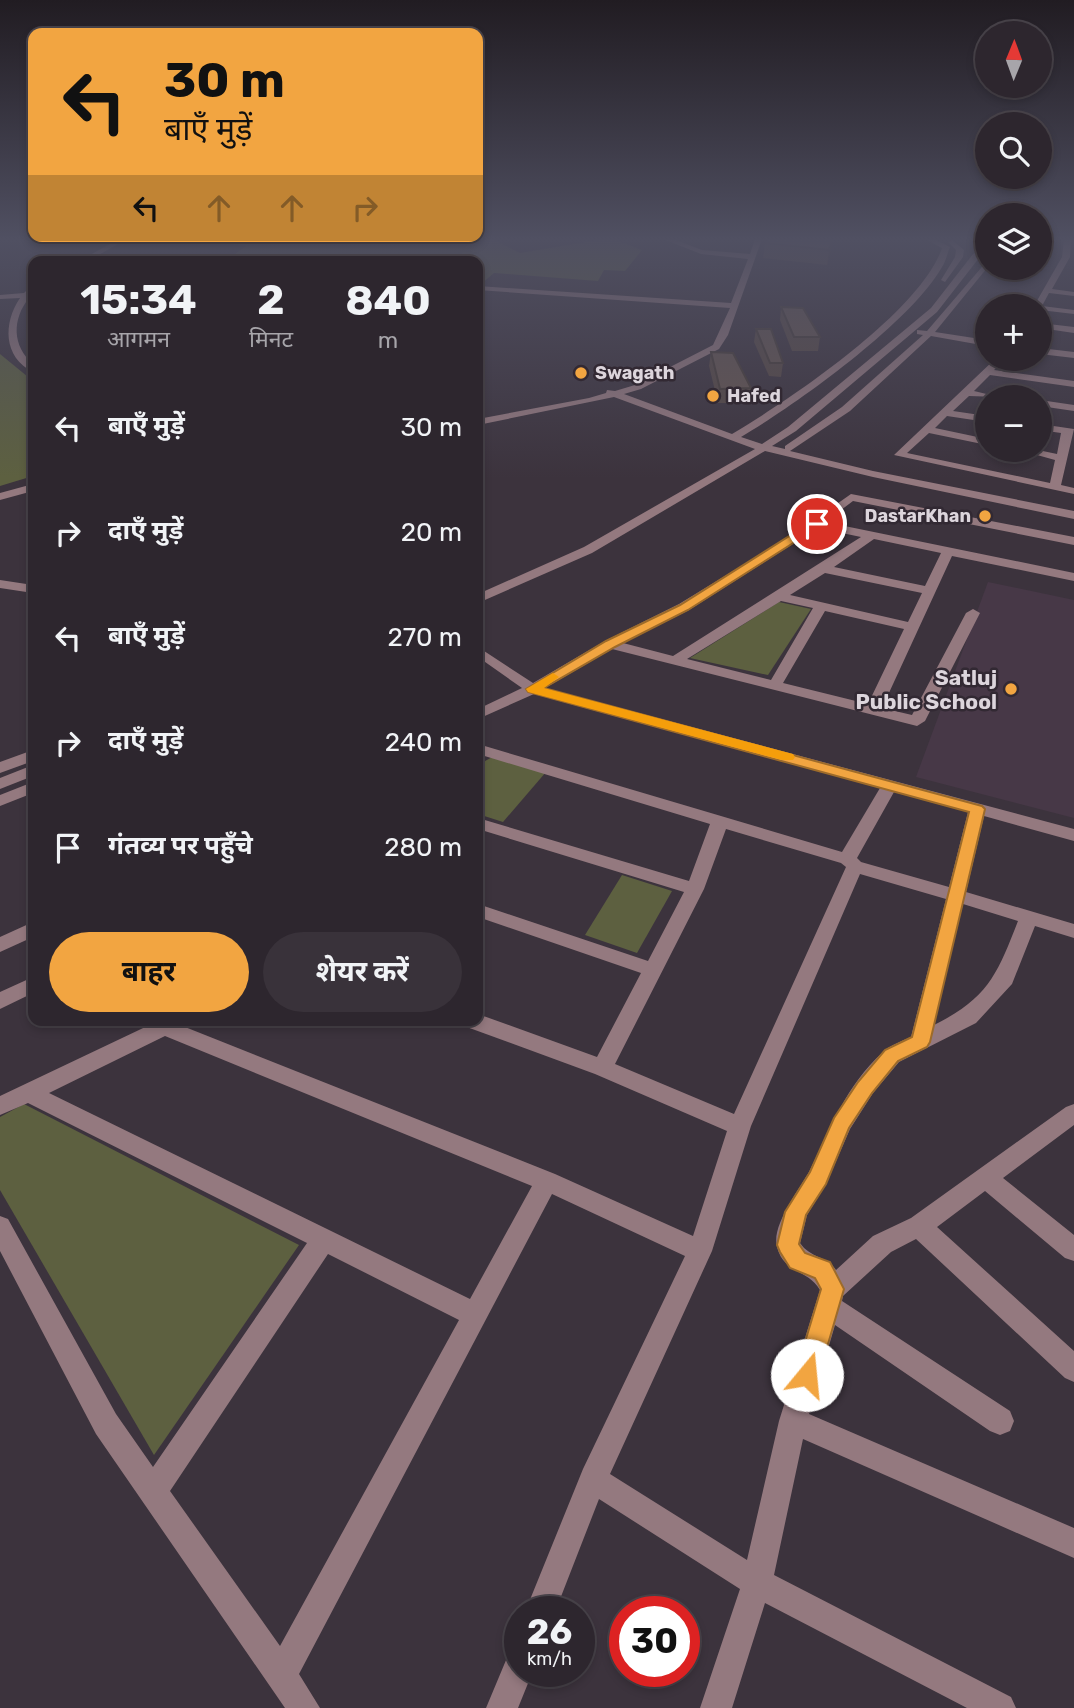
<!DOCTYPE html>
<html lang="hi">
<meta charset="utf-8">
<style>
:root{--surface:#2d262e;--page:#39323a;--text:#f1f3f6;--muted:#a7a5aa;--line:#48434a;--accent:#f2a541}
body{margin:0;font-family:Rubik,"Noto Sans Devanagari",sans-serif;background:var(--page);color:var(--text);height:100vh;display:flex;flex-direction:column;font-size:26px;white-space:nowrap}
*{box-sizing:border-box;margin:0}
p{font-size:23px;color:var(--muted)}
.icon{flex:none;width:38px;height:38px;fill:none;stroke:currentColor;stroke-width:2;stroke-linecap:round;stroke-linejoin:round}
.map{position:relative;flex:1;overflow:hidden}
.drawer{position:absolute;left:28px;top:256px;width:455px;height:770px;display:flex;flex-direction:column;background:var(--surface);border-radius:14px;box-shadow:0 4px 10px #0003,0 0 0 2px var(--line)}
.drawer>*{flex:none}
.banner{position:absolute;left:28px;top:28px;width:455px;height:214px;border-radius:14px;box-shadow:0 4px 10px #0003,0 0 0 2px var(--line);background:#f2a541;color:#111;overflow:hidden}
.needle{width:46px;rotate:1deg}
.controls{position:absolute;left:975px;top:21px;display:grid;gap:14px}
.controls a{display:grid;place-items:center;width:77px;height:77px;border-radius:50%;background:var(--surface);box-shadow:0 4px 10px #0003,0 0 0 2px var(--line);font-size:35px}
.speed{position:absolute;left:504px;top:1596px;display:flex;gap:14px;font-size:35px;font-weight:700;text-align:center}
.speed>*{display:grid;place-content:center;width:91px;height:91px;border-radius:50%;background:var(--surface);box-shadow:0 4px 10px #0003,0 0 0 2px var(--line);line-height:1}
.speed small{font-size:18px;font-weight:400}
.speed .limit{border:10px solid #d22;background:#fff;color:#111}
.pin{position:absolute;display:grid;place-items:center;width:60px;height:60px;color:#fff;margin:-30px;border:4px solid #fff;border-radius:50%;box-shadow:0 2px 7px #0007}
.me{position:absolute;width:77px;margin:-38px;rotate:17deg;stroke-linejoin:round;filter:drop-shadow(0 0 5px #0008)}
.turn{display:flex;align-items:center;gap:24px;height:147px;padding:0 21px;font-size:32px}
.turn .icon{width:91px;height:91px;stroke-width:2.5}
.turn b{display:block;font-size:49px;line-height:60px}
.lanes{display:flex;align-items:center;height:66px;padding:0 21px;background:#0003;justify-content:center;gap:35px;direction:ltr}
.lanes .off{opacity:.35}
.eta{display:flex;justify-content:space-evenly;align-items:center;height:119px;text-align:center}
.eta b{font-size:42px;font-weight:700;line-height:49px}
.button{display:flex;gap:14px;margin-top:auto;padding:14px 21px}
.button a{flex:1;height:80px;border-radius:42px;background:var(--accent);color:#111;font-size:28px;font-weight:700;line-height:80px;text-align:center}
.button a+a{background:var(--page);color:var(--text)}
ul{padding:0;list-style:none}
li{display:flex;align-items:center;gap:21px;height:105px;padding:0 21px}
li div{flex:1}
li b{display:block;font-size:26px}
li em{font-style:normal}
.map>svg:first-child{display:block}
</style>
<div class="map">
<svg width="1074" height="1708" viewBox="0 0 1074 1708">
<rect width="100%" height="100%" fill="#3c333d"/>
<!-- built -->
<polygon fill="#473847" points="988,582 1074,600 1074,818 916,777"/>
<!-- green -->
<g fill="#5d6040">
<polygon points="239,239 492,239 520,253 604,239 613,239 642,250 625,271 604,270 598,281 494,273 481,284 478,284 478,261 325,261 235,254 246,246 231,244"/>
<polygon points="0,354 33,381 33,476 0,486"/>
<polygon points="779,602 811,609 768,675 690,658"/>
<polygon points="494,756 546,772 503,822 478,814 478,765"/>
<polygon points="622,875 672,891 637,953 585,935"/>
<polygon points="24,1104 299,1245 154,1455 0,1190 0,1117"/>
</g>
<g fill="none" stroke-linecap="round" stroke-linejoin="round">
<!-- minor -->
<g fill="#94797f" fill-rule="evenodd">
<polygon points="119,239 127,239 95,257 122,261 79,261"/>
<path d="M663,239H673L702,250L750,254L755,239H762L728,335L719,349L641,389L624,394L732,434C791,399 920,312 942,248L925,239H934L950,247C947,254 946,261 942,267C910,323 797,404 741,437L762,444L788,427L931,308L973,254L987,249V254L979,258L937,312L796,431L772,446L785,449V446L842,407L923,335L917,334V330L927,331L987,261V268L935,332L987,340V346L931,336L850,411L790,451L873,471L1074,511V519L873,477L765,451L592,553L478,603V594L584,547L755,449L614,397L478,425V419L589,398L606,393L607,390L615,391L635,385L713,345L730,308L478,290V286L731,303L748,259L701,254Z"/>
<polygon points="1040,239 1044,239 1041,241"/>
<polygon points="1064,239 1071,239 1070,257 1052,289 1074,292 1074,296 1049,293 1042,306 1074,310 1074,314 1040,310 1040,306 1034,306 1062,257"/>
<polygon points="952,240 964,250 963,257 945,282 941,280 955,257 956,250 948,242"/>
<path d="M30,287H33V297L29,298C12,319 12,346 33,364V372C3,357 3,323 20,298L0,299V295L24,293Z"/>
<polygon points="1040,323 1074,327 1074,333 1040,328"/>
<polygon points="1040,348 1074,352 1074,358 1040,354"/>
<polygon points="995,359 1005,359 994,370 1074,381 1074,387 990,375 974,391 999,397 969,396 953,411 987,416 987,422 947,416 935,428 987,439 987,445 929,433 907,453 1050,483 1055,460 1019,450 1038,450 1057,454 1061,433 1040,430 1040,424 1074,429 1061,485 1074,488 1074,494 894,455"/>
<polygon points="1040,400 1074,405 1074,411 1040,406"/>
<polygon points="33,484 33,491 0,500 0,493"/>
<path d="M851,494L1074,537V545L853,501L825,522L1074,573V581L952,556L882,708L912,715L966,613L973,609L980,613L925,721L917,726L612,649L545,688L1074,829V841L984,816L966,892L1074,924V938L1035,926L1012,984L976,1023L899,1062L873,1093L850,1129L826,1184L807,1215L800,1243C810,1258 827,1256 836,1270L873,1236L911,1218L1066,1107L1074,1104V1125L1003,1178L1074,1235V1261L1065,1258L985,1191L937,1227L1074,1351V1382L1065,1378L916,1239L891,1252L843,1296L842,1301L1010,1411L1014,1421L1010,1431L1000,1435L990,1431L835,1325L809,1414L1074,1528V1558L803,1439L774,1575L1011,1697L1016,1708H967L765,1603L732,1708H700L740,1589L599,1499L555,1612H525L583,1469L685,1256L552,1194L299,1674L320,1708H285L96,1434L0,1251V1216L8,1219L116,1414L153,1467L307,1243L28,1103L0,1115V1096L160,1020H190L185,1027L555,1174L693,1236L727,1131L595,1074L464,1026L461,1020H478V1014L597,1057L641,973L478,917V904L648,961L684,892L478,829V818L689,881L710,824L478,754V744L842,852L880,788L534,694L478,719V709L522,688L478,657V647L533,683L605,641L679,604L797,532ZM818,528L861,537L673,656L623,643L689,610ZM874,539L941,553L925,586L834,567ZM825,573L922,593L908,622L790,595ZM781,601L813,608L771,680L687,659ZM825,611L904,629L868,704L783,683ZM894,792L968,812L949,887L861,862L857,858ZM726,829L841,863L846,867L734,1114L615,1064L704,889ZM860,874L946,899L911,1037C902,1041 890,1045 883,1052C845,1087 832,1126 810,1170C800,1189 771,1225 777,1247C784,1274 808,1269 820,1290L779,1421L747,1560L610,1474L712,1251L751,1126ZM963,904L1018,921C997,975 988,998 934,1025ZM165,1036L532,1186L470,1299L49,1093ZM328,1254L459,1320L280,1646L170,1491Z"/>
<polygon points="0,580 33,585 33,593 0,588"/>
<polygon points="33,750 33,761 0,773 0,762"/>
<polygon points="33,765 33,776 0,789 0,778"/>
<polygon points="33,782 33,793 0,806 0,795"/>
<polygon points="33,922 33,937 0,952 0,937"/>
<polygon points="33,977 33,993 0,1009 0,992"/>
<polygon points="520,1648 520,1671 533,1671 518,1708 486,1708 509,1653"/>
</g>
</g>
<!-- wall -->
<g fill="#564844">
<polygon points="765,243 831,250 827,265 763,258"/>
<polygon points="781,307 820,337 818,351 792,351 780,320"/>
<polygon points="756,329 783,363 781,377 769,376 754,342"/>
<polygon points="711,352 751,388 749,403 718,403 709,366"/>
</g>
<!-- shaded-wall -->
<polygon fill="#463b37" points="833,239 831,250 827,265 829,250"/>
<!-- building -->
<g fill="#64544f" stroke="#463b37" stroke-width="2">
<polygon points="766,239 832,239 829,250 765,243"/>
<polygon points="781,307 803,308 820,337 794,337"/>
<polygon points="756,329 771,329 783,363 770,363"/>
<polygon points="711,352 733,353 751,388 720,389"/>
</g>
<!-- sky -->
<linearGradient id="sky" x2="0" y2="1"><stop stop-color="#211c22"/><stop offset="0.5" stop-color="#505062"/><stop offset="1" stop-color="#505062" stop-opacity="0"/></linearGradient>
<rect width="1074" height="478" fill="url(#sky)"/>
<!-- route -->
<polygon fill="#f2a541" stroke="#9d6b2a" stroke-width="2" points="813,521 823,524 688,610 615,647 544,688 982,806 985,809 930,1042 927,1047 898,1061 872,1093 849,1128 826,1184 806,1215 799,1244 805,1253 830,1262 844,1289 819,1375 815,1383 807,1387 798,1383 795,1375 821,1289 815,1278 790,1268 780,1252 777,1245 785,1212 810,1172 834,1118 858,1082 885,1050 912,1037 969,812 528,692 526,689 606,641 680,605"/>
<!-- slow -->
<polygon fill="#f59e0b" points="553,673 559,677 544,688 793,754 795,757 793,760 782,760 528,692 526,689"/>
<!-- markers -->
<g fill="#f2a541" stroke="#322933" stroke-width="2.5">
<circle cx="581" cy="373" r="7"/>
<circle cx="713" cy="396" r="7"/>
<circle cx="985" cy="516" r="7"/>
<circle cx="1011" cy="689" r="7"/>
</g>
<g text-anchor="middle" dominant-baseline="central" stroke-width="5" stroke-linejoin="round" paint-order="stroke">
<!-- far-poi labels -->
<g font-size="18" font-weight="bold" fill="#dcd5dc" stroke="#322933" text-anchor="start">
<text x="595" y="373">Swagath</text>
<text x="727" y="396">Hafed</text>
<text x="971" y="516" text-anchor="end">DastarKhan</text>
</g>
<!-- poi labels -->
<g font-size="21" font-weight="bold" fill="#dcd5dc" stroke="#322933" text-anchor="end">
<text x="997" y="677">Satluj<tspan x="997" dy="24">Public School</tspan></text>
</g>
</g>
</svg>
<div class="controls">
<a><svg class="needle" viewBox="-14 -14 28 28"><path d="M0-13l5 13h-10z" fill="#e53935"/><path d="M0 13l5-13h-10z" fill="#a7a5aa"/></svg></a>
<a><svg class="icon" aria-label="search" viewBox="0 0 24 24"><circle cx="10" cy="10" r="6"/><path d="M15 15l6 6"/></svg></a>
<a><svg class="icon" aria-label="layers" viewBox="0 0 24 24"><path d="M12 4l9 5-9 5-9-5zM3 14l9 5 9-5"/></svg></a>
<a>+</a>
<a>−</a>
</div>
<div class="speed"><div>26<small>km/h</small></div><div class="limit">30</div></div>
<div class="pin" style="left:817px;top:524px;background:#d93025"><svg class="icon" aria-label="arrive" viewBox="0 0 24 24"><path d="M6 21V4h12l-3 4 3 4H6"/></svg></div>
<svg class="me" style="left:807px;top:1375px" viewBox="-20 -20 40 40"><circle r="19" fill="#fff"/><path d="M0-13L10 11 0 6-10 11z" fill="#f2a541"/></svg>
<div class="banner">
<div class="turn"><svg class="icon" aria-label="left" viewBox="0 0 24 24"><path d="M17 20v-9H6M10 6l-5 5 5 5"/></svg><div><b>30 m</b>बाएँ मुड़ें</div></div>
<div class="lanes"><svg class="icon" aria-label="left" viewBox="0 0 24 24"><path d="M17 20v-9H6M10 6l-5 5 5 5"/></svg><svg class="icon off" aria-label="ahead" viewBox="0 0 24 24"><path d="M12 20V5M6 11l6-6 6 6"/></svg><svg class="icon off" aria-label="ahead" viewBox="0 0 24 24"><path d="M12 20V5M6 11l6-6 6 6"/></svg><svg class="icon off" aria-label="right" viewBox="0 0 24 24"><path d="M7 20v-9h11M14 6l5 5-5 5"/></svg></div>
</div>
<section class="drawer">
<div class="eta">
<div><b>15:34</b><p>आगमन</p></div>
<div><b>2</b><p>मिनट</p></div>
<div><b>840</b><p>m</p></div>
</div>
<ul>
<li><svg class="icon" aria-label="left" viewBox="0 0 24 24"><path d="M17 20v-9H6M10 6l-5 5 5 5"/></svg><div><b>बाएँ मुड़ें</b></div><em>30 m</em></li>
<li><svg class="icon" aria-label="right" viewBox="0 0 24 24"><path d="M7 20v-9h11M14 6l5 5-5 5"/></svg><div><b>दाएँ मुड़ें</b></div><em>20 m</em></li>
<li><svg class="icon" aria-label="left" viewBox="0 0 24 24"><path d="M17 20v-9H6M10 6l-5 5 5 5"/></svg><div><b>बाएँ मुड़ें</b></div><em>270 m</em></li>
<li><svg class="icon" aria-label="right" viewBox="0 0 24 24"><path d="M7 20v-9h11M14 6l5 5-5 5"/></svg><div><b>दाएँ मुड़ें</b></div><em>240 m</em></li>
<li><svg class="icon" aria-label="arrive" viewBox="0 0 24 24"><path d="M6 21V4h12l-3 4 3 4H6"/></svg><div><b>गंतव्य पर पहुँचे</b></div><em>280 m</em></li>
</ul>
<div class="button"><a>बाहर</a><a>शेयर करें</a></div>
</section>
</div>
